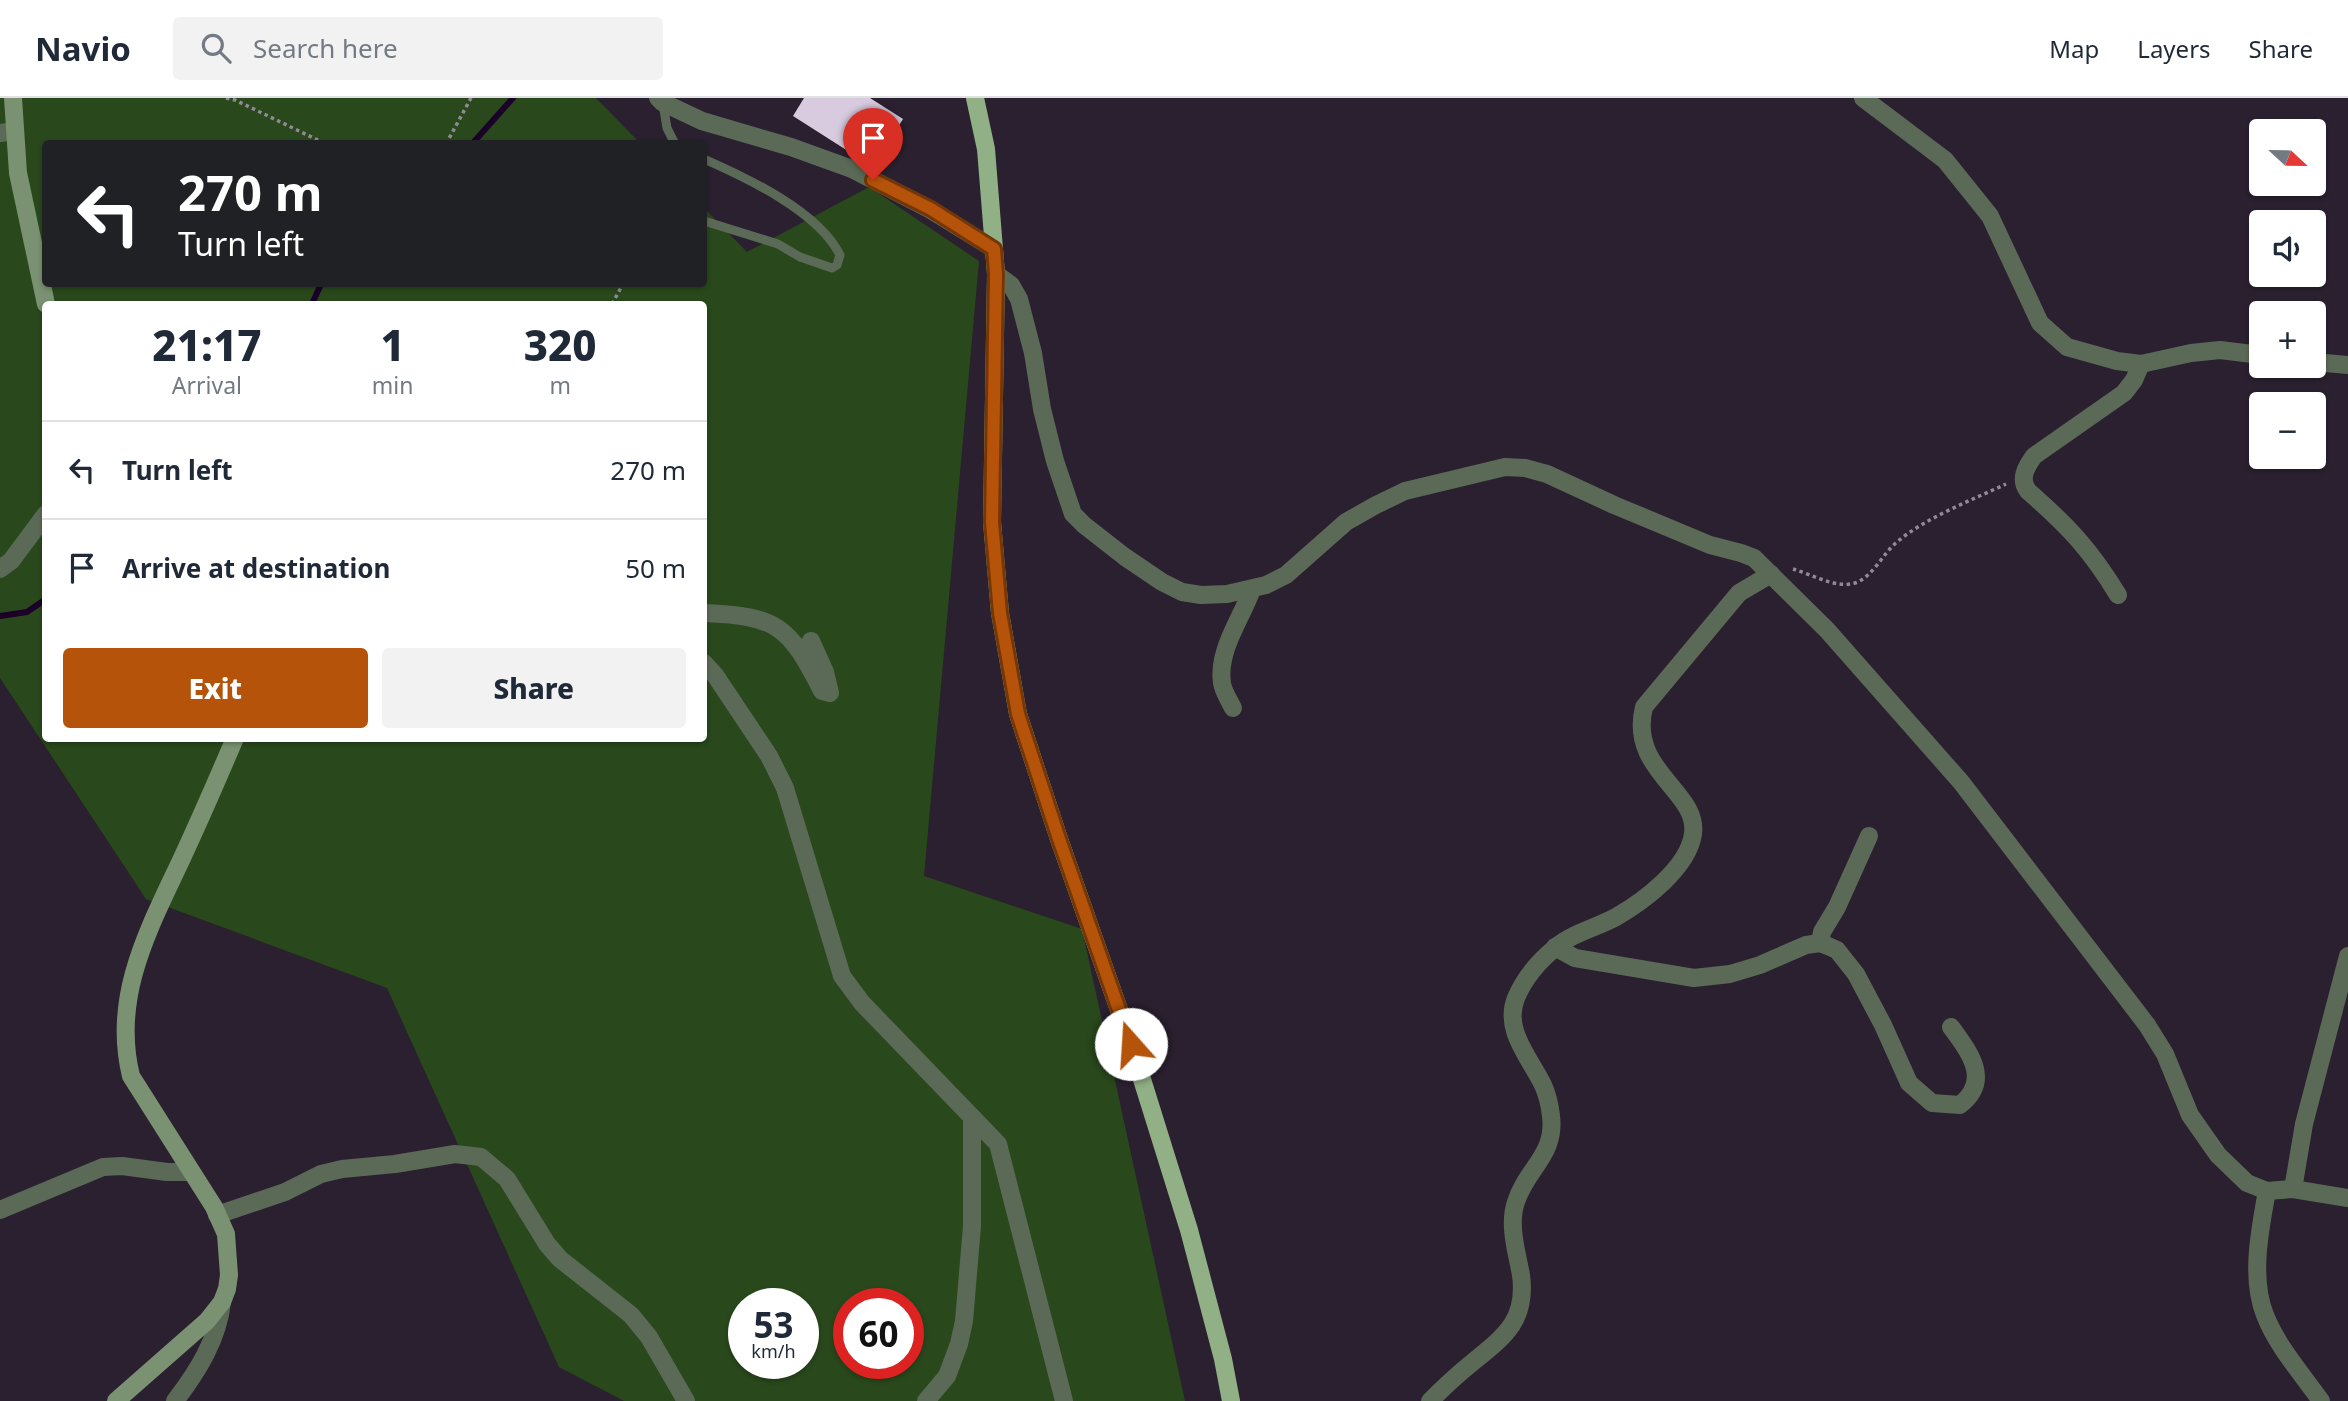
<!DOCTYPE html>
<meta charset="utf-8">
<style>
:root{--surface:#fff;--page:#f2f2f3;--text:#1f2937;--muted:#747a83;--line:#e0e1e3;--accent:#b45309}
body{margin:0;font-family:"Noto Sans",sans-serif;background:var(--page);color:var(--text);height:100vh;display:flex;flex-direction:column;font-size:26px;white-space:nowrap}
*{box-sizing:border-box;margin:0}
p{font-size:23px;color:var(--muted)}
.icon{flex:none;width:38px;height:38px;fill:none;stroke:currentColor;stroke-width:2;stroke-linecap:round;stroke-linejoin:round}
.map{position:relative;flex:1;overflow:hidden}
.drawer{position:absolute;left:42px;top:203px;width:665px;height:441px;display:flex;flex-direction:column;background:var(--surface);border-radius:7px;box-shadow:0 2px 5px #0004}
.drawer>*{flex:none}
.hud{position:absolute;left:42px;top:42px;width:665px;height:147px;border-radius:7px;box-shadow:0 2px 5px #0004;background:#202124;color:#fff;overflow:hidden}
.needle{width:46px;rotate:112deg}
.fabs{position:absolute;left:2249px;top:21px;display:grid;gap:14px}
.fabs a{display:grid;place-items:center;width:77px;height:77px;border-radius:7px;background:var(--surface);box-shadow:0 2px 5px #0004;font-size:35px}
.speed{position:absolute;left:728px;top:1190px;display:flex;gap:14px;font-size:35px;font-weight:700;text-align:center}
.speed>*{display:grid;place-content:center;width:91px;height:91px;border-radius:50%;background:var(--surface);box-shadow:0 2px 5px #0004;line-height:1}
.speed small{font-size:18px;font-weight:400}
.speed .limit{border:10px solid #d22;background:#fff;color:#111}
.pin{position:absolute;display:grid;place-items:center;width:60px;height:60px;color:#fff;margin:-72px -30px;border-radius:50% 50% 50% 0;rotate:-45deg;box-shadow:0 0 7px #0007}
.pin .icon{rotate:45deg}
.me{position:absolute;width:77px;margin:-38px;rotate:341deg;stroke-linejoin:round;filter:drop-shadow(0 0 5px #0008)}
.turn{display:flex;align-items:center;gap:24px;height:147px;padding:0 21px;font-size:32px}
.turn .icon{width:91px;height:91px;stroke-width:2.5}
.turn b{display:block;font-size:49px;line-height:60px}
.eta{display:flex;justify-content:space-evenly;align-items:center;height:119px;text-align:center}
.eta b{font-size:42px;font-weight:800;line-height:49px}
.cta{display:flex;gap:14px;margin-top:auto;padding:14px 21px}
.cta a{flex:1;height:80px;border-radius:7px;background:var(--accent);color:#fff;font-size:28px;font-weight:800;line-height:80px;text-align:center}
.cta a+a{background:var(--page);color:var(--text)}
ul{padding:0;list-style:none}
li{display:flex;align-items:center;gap:21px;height:98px;padding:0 21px;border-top:2px solid var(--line)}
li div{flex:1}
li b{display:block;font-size:26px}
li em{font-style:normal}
header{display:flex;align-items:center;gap:42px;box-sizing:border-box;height:98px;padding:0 35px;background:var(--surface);border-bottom:2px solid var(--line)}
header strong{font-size:33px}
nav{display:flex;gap:38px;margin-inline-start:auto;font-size:24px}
.search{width:490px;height:63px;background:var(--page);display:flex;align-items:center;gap:18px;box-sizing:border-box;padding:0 24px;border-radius:7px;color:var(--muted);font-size:26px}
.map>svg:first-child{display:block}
</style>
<header>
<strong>Navio</strong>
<div class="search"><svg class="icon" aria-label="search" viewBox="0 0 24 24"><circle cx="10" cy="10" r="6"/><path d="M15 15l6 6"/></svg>Search here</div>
<nav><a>Map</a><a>Layers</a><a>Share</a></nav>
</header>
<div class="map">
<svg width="2348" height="1303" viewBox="0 0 2348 1303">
<rect width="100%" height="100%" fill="#2a202f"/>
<!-- green -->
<path fill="#29481c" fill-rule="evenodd" d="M0,0H596L640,45L46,46V186H704V110L747,154L869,89L979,163L924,778L1082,831L1185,1303H624L559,1269L387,890L146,801L0,580ZM46,206H704V640H46ZM744,1206H803V1265H744ZM849,1206H908V1265H849Z"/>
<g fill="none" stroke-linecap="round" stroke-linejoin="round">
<!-- stream -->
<g stroke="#1b0127" stroke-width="6">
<polyline points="472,46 513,0"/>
<polyline points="312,206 321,186"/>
<polyline points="0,518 27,514 46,501"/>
</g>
</g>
<!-- building -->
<polygon fill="#d8cbe0" points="804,0 870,0 903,21 873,69 793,18"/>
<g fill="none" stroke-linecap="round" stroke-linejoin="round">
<!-- path -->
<g stroke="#918995" stroke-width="3.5" stroke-dasharray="3.5 3.5" stroke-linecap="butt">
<polyline points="226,0 235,2 326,46"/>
<polyline points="446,46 471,0"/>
<polyline points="612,206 623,186"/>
<path d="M1793,471C1811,476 1836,491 1855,485C1873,479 1883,455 1897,444C1925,420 1972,402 2006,386"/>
</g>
<!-- lane -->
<g stroke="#5b6a56" stroke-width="9">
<polyline points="663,6 667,30 675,46"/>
<path d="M704,61C747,80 818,113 840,157L837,167L832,170L800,159L778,146L704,123"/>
</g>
<!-- street -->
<g stroke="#5b6a56" stroke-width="18">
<polyline points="658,0 662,4 702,23 791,49 852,71 931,112 994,151"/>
<polyline points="1863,0 1945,62 1990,118 2040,225 2067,249 2117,263 2141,266 2191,255 2220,252 2261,257"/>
<polyline points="0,35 14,33"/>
<polyline points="996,176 1011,187 1019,201 1033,255 1042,311 1055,363 1073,416 1084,427 1125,459 1162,484 1182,494 1201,497 1227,496 1266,487 1286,477 1346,424 1376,407 1405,393 1505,369 1525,370 1547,376 1614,407 1710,447 1741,455 1754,460 1827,532 1961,684 2147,927 2165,956 2190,1017 2218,1057 2247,1085 2267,1093 2293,1091 2348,1100"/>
<polyline points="2314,264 2348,267"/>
<polyline points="0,471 11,463 46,416"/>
<path d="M2118,497C2090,451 2068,428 2028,393C2019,381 2026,369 2034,358L2124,295L2134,282L2141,266"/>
<path d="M704,515C778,518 789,528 822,593L830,595L825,574L811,543"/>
<polyline points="704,565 715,577 769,658 785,690 842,878 862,905 998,1046 1064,1303"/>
<path d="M1233,610C1229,602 1223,593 1222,585C1217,552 1242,520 1252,491"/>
<polyline points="1820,845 1822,834 1837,809 1869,738"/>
<path d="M1555,849L1575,860L1694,880L1730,876L1760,867L1806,847L1820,845L1828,848L1837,852L1856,876L1883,927L1909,985L1932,1005L1960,1007C1992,982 1969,954 1951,929"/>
<polyline points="2293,1091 2304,1026 2348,858"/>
<path d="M2267,1093C2260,1131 2250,1180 2265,1217C2277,1248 2302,1276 2321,1303"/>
<polyline points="0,1112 103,1069 122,1068 167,1074 190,1074"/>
<polyline points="217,1117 285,1094 321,1076 342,1071 395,1066 455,1056 481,1059 507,1081 547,1146 560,1161 631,1217 649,1239 686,1303"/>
<path d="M175,1303C198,1273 218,1241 222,1204"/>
<polyline points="926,1303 947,1278 959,1246 964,1223 972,1128 972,1019"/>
<path d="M1430,1303C1444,1289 1458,1276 1473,1264C1505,1238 1527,1222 1521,1177C1517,1155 1508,1126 1516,1104C1526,1071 1556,1057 1551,1018C1550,1008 1547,996 1543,987C1530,960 1503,932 1516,900C1524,881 1539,863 1555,850C1572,835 1596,830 1616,819C1644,803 1688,770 1693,736C1699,693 1628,673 1644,609L1739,495L1771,476"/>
</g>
<!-- secondary -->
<g stroke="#7a9271" stroke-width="18">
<polyline points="13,0 18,75 46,206"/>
<path d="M116,1303L207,1223L222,1204L227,1191L229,1177L226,1136L214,1109L131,978C111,897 150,829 183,758C201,719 218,680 235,640"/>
</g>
<!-- primary -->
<polyline stroke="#91b086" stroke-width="18" points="975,0 986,51 996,176 992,424 1000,515 1018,616 1059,741 1131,946 1189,1132 1223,1261 1231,1303"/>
</g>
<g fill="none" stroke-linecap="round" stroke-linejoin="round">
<defs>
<polyline id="route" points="873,82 931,111 994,151 996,176 992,424 1000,515 1018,616 1059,741 1131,946"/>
</defs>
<!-- route casing -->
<use href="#route" stroke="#753606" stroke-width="18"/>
<!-- route -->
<use href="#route" stroke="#b45309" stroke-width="12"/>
</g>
</svg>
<div class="fabs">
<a><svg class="needle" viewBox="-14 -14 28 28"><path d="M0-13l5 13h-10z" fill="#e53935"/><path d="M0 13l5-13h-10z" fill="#747a83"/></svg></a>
<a><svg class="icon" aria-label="sound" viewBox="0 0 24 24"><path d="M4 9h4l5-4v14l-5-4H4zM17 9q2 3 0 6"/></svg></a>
<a>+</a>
<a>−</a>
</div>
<div class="speed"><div>53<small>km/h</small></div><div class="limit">60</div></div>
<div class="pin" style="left:873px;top:82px;background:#d93025"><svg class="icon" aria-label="arrive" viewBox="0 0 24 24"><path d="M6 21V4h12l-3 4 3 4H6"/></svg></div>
<svg class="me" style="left:1131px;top:946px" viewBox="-20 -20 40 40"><circle r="19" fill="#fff"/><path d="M0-13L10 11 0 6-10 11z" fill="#b45309"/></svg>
<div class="hud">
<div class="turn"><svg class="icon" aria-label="left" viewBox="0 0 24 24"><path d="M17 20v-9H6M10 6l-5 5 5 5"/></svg><div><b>270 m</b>Turn left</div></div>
</div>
<section class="drawer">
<div class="eta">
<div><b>21:17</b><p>Arrival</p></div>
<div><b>1</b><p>min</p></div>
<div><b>320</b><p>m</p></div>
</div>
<ul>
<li><svg class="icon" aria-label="left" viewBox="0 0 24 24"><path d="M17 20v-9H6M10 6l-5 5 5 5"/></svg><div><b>Turn left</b></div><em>270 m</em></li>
<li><svg class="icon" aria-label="arrive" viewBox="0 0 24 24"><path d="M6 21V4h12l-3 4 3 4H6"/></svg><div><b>Arrive at destination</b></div><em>50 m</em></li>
</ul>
<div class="cta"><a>Exit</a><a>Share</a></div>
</section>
</div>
